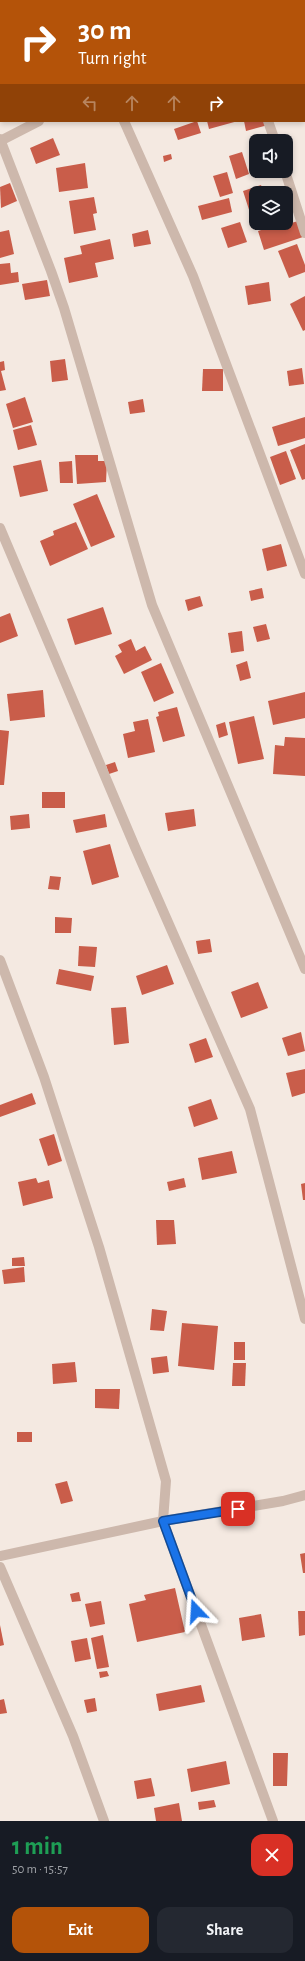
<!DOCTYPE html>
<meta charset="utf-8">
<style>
:root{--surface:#171b24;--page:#242831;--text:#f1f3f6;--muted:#9ea1a6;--accent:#b45309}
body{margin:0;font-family:"Alegreya Sans",sans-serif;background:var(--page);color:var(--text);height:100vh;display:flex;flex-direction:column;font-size:15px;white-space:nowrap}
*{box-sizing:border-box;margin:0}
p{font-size:13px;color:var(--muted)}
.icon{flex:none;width:22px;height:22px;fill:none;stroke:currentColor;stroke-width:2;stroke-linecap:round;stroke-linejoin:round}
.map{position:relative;height:1821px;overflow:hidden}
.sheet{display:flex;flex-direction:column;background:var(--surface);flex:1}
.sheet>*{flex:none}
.guide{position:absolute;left:0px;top:0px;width:305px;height:122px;box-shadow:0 2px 6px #0003;background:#b45309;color:#fff;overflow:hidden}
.fabs{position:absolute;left:249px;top:134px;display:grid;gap:8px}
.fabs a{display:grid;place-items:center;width:44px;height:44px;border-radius:8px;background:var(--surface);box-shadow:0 2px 6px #0003;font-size:20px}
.pin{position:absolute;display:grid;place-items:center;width:34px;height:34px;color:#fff;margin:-17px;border-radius:8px;box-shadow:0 2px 6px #0006}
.me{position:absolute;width:44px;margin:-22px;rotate:340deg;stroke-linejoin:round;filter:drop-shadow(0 0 3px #0008)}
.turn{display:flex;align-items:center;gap:14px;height:84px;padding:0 12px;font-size:18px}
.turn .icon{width:52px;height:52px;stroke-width:2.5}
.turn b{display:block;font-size:28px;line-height:34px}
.lanes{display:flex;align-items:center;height:38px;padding:0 12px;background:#0003;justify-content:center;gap:20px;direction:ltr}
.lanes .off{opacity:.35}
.round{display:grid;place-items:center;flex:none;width:42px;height:42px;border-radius:12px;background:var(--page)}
.headline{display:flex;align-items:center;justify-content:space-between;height:68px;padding:0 12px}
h1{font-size:24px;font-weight:700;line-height:30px;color:#1e9e55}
.action{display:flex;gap:8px;margin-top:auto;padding:8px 12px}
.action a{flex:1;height:46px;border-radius:12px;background:var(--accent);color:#fff;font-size:16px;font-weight:700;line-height:46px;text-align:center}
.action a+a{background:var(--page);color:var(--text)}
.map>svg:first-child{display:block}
</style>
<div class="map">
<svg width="305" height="1821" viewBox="0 0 305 1821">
<rect width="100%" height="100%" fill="#f4e9e1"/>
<!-- building -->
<g fill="#c95d4a">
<polygon points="197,121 201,133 178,140 174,129"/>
<polygon points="207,121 238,121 209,129"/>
<polygon points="244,121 266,121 268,125 246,131"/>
<polygon points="53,138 60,155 36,164 30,148"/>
<polygon points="242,152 249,174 236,179 229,156"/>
<polygon points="171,154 172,159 164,162 163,156"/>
<polygon points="85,163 88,188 59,192 56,168"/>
<polygon points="227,172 233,193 220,197 213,176"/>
<polygon points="10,183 17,201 1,208 0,187"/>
<polygon points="261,185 264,193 256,193 256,214 251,216 243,191"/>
<polygon points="94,197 97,213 93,214 96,230 74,234 69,201"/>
<polygon points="229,198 232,212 202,220 198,206"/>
<polygon points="298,221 303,237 264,250 258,231 287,222 288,224"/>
<polygon points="240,222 247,242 228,248 221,228"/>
<polygon points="9,230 14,254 0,258 0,232"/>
<polygon points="148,230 151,244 134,247 132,234"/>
<polygon points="110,239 114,259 95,263 98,277 69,283 64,258 82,254 80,246"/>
<polygon points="297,244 305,265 305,272 289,278 278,251"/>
<polygon points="10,263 11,273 18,272 19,282 0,285 0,264"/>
<polygon points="47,280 50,296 25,300 22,284"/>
<polygon points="269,282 271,301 248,305 245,286"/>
<polygon points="305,296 305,330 303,331 290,304"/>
<polygon points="65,359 68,380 52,382 50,361"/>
<polygon points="4,361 5,370 1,371 6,390 0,391 0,362"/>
<polygon points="302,368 304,384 289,386 287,371"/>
<polygon points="203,369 223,369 223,391 202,391"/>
<polygon points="25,397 33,422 13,428 6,404"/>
<polygon points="143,399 145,412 130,414 128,402"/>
<polygon points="305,417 305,438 278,446 272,427"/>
<polygon points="31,425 37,445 18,450 13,430"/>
<polygon points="305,444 305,479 302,480 290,450"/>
<polygon points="286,451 296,479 280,485 270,457"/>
<polygon points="75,455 98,455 98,461 107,461 106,482 77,484"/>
<polygon points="41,460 48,491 20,497 13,466"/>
<polygon points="72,461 73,483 60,483 59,462"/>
<polygon points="97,494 115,537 91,547 73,504"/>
<polygon points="76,522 88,549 50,566 40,541 54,535 53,531"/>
<polygon points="281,544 287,566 267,571 262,549"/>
<polygon points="262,588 264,598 251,601 249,591"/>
<polygon points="200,596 203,606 188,611 185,600"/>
<polygon points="103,607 112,634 75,645 67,619"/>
<polygon points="10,613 18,636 0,643 0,617"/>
<polygon points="266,624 270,639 257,642 253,627"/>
<polygon points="242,631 244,651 231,653 228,633"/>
<polygon points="131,639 136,651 145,646 152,660 124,674 115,656 122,652 118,645"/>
<polygon points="247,661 251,678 240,681 236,665"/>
<polygon points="161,663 174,693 154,702 141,672"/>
<polygon points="43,690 45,717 10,721 7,694"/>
<polygon points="305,692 305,718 273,725 268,701"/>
<polygon points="177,707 185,736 163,742 156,717 159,716 158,712"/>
<polygon points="254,716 264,759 238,764 229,722"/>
<polygon points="148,719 155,752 128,758 123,734 135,731 133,722"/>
<polygon points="225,722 228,735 219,738 216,725"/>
<polygon points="0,730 9,731 4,785 0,785"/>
<polygon points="285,737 305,738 305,776 273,774 275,745 284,746"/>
<polygon points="115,762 118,771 109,774 106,765"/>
<rect x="42" y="792" width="23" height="16"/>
<polygon points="194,809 196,826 168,831 165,813"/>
<polygon points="29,814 30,828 11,830 10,816"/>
<polygon points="105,814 107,827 76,833 73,820"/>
<polygon points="110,844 119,877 92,885 83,851"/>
<polygon points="50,876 61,877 59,890 48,889"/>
<polygon points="55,917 72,918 71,933 55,933"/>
<polygon points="210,939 212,952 198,954 196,941"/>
<polygon points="79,946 97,947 95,967 78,966"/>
<polygon points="167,965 174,984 142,995 136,976"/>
<polygon points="59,969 94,976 91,991 56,984"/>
<polygon points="258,982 268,1008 241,1018 231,992"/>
<polygon points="126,1007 129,1043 114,1045 111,1008"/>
<polygon points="301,1032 305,1051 288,1056 282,1038"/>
<polygon points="206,1038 213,1057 195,1063 189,1044"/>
<polygon points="305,1069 305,1093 292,1097 286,1073"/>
<polygon points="32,1093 36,1104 0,1117 0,1105"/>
<polygon points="211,1099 218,1119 194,1127 188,1107"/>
<polygon points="54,1134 62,1161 48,1166 39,1139"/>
<polygon points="232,1151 237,1173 202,1180 198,1158"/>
<polygon points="36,1178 38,1183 49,1180 53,1198 23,1206 18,1182"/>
<polygon points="184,1178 186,1187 169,1191 167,1182"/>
<polygon points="305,1183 305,1200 303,1200 301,1184"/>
<polygon points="156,1220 174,1220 176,1244 157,1245"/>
<polygon points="24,1257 25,1266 12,1266 12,1258"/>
<polygon points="24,1267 25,1282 4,1284 2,1270"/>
<polygon points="152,1309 167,1311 164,1331 150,1330"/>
<polygon points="182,1323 218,1326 214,1370 178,1366"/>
<rect x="234" y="1342" width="11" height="18"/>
<polygon points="167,1356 169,1372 153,1374 151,1358"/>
<polygon points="75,1362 77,1382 53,1384 52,1364"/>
<polygon points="233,1363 246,1363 245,1386 232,1386"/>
<polygon points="95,1389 120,1389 119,1409 95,1408"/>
<rect x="17" y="1432" width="15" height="10"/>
<polygon points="67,1481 73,1501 61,1504 55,1484"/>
<polygon points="305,1553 305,1573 303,1573 300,1554"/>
<polygon points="175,1588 185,1632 137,1642 129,1604 146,1600 144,1595"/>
<polygon points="79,1592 81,1601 72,1602 70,1594"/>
<polygon points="101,1601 105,1624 90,1627 85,1604"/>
<polygon points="298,1611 305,1611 305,1635 299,1636"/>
<polygon points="261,1614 265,1637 242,1641 239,1618"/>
<polygon points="0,1625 4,1645 0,1646"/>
<polygon points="103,1635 109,1667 97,1669 91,1638"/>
<polygon points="87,1638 91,1659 75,1662 71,1641"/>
<polygon points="107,1671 109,1676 100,1678 99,1672"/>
<polygon points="201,1685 205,1702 159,1711 156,1694"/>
<polygon points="95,1698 97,1711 87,1713 84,1700"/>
<polygon points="4,1699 7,1713 0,1714 0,1700"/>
<polygon points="273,1753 288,1753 287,1786 273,1786"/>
<polygon points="226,1761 230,1784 191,1792 187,1769"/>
<polygon points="151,1778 155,1796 137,1799 134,1781"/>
<polygon points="214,1800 216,1807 199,1810 198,1802"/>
<polygon points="179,1803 182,1821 156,1821 154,1808"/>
</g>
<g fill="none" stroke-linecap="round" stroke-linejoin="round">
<!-- street -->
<g stroke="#cdb8ac" stroke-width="10">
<polyline points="73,0 73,1"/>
<polyline points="227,0 227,1"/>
<polyline points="304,9 305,9"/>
<polyline points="124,121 193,276 305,574"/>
<polyline points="268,121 275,141"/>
<polyline points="0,139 51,271 64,308 152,605 305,969"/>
<polyline points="0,141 39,121"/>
<polyline points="285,171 305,233"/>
<polyline points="0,528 135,847 250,1109 305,1319"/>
<polyline points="0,960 44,1077 99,1247 166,1481 163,1521 273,1821"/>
<polyline points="0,1556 163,1521 283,1501 305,1495"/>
<polyline points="0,1567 73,1736 104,1821"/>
</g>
</g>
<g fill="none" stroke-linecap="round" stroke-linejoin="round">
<defs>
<polyline id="route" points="196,1611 163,1521 238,1509"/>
</defs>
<!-- route casing -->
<use href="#route" stroke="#114b97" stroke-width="10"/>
<!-- route -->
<use href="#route" stroke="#1a73e8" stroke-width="7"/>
</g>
</svg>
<div class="fabs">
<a><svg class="icon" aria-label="sound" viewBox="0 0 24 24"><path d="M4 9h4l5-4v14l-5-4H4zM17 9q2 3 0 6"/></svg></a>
<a><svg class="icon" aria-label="layers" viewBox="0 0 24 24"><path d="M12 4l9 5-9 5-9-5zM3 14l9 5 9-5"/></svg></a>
</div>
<div class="pin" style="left:238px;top:1509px;background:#d93025"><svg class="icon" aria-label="arrive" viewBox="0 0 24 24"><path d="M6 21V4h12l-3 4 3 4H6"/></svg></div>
<svg class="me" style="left:196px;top:1611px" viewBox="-20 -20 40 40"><path d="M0-17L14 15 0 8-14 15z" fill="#1a73e8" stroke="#fff" stroke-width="4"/></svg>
<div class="guide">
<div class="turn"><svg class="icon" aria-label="right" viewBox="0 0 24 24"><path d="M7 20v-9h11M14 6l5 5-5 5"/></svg><div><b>30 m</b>Turn right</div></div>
<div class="lanes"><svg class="icon off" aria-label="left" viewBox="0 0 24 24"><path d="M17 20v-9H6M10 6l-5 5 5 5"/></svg><svg class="icon off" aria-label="ahead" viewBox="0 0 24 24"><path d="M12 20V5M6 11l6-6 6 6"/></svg><svg class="icon off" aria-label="ahead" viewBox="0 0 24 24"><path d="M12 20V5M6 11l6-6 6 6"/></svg><svg class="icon" aria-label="right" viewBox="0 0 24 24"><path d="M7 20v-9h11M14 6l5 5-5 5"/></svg></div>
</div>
</div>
<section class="sheet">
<div class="headline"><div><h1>1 min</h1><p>50 m · 15:57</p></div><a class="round" style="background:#d93025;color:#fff"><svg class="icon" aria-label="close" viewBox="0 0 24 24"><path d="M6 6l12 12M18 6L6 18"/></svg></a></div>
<div class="action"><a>Exit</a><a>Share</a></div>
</section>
